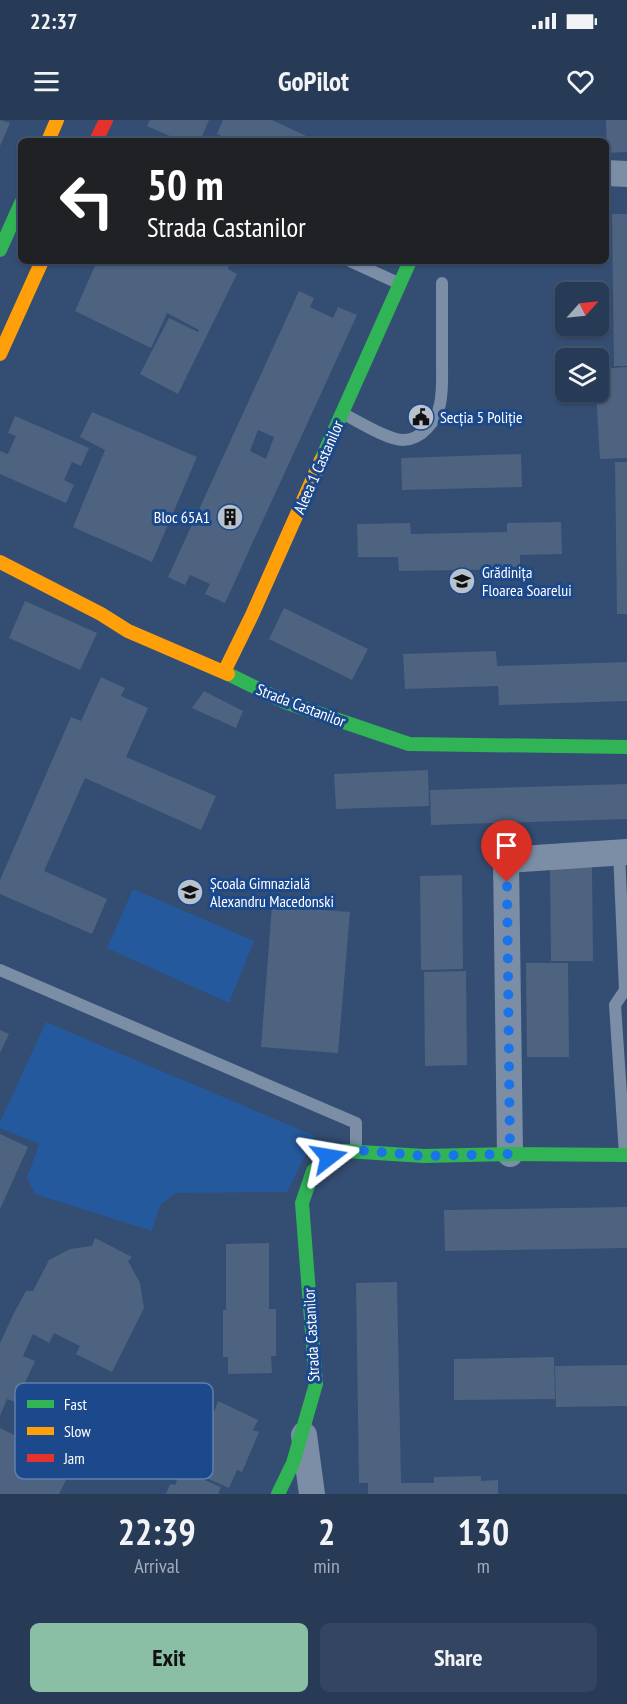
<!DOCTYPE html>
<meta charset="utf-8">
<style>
:root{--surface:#273a56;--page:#334560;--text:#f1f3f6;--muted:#a4adb9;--line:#43546c;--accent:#8abfa5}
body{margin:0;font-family:"PT Sans Narrow",sans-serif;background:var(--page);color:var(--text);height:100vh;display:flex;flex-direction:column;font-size:22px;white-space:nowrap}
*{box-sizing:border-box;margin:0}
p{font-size:20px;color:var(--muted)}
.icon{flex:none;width:33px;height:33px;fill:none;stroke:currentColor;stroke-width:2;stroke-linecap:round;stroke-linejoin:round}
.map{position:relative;height:1374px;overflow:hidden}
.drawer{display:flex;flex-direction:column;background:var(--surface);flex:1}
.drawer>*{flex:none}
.banner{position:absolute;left:18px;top:18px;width:591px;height:126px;border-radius:9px;box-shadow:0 2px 4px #0004,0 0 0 2px var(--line);background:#202124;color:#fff;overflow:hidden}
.needle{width:39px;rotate:63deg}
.controls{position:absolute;left:555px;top:162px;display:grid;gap:12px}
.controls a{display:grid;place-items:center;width:54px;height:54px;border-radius:9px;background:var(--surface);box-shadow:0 2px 4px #0004,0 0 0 2px var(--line);font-size:30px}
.pin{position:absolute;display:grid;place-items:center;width:51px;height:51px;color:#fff;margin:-62px -26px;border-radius:50% 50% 50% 0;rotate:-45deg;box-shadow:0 0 6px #0007}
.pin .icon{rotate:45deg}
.me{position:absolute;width:66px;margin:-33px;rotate:76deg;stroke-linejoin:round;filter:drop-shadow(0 0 4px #0008)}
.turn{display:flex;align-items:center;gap:21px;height:126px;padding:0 30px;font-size:27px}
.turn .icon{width:78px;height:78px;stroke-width:2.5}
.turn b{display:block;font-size:42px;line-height:51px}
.eta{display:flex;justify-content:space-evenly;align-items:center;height:102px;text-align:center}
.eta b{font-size:36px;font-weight:700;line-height:42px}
.button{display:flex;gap:12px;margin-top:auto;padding:12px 30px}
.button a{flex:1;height:69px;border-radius:9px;background:var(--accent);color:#111;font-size:24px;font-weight:700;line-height:69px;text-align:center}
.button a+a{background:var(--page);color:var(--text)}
.status{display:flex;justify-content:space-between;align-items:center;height:42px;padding:0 30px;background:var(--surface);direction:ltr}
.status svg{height:16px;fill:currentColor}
header{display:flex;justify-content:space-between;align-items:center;height:78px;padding:0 30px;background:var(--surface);font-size:27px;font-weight:700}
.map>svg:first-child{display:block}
</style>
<div class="status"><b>22:37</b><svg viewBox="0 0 49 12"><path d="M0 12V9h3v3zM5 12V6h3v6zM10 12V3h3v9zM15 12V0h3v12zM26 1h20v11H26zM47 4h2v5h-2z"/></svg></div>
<header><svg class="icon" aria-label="menu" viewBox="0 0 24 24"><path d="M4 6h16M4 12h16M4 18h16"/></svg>GoPilot<svg class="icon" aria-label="heart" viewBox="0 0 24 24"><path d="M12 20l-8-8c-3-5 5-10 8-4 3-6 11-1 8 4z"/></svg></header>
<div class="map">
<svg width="627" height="1374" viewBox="0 0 627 1374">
<rect width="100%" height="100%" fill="#344d72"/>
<!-- green -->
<g fill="#25599d">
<polygon points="133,769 254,821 229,883 107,828"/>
<polygon points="46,902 315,1016 287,1072 175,1073 160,1085 152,1111 35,1074 27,1058 39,1024 0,1008 0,1002"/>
</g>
<!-- building -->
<g fill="#4e6380" fill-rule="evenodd">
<polygon points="0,0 10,3 0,26"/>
<polygon points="150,0 209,0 200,21 181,21 147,6"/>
<polygon points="223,0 272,0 317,21 232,21 217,14"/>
<polygon points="606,0 627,0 627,32 607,33"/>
<polygon points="612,94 627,94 627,246 614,246"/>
<polygon points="97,141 231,141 228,149 237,154 178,274 140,254 169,198 198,212 199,210 167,193 151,228 75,191"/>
<path d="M299,171L314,178L310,187L333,198L338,187L357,195L225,483L205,474L210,464L190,455L185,465L168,457ZM258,310L274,317L266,339L250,331Z"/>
<polygon points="627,247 627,338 600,339 596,272 598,272 598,249"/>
<polygon points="92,292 197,337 152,442 73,407 105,330 80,317"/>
<polygon points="15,296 89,328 81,346 72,342 64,360 74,365 66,383 0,354 0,331 8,334 16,316 8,313"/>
<polygon points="521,334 522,367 402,370 401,338"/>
<polygon points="615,342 627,342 627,494 617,494"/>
<polygon points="561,402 562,434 520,435 520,449 399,451 398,437 358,437 357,404 410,403 411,414 507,412 507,403"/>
<polygon points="25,481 97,513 80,550 9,518"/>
<polygon points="284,488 368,529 352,560 269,519"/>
<polygon points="496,531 497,546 627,542 627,581 499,585 498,566 405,569 403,534"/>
<polygon points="101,557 125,568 121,576 148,588 126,637 216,676 201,710 85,658 44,751 107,779 92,814 0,774 0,760 71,597 81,601"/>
<polygon points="204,571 243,591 236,608 192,588"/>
<polygon points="428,650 429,686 336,689 334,654"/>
<polygon points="627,664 627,699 431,705 430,670"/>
<polygon points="550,747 592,747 593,841 551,841"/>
<polygon points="462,755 463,849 421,850 420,756"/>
<polygon points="272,786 350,792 338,933 261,927"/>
<polygon points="526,843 568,843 569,937 527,937"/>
<polygon points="466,851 467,945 425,946 424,852"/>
<polygon points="0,910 9,914 0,933"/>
<polygon points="0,1014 28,1027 0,1089"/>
<polygon points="627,1087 627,1128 445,1131 444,1090"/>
<polygon points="95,1118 132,1137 128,1141 140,1163 144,1188 112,1252 76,1234 80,1226 54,1213 49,1223 33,1214 23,1236 35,1241 16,1282 7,1279 0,1296 0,1223 15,1191 26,1171 33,1171 49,1140 70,1129 92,1126"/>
<polygon points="269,1123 269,1189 276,1189 276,1236 271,1236 272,1253 228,1254 228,1237 223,1237 223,1190 226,1190 226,1124"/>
<polygon points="397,1162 401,1363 434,1363 434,1357 481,1356 481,1361 498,1360 498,1374 368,1374 368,1363 359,1363 356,1163"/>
<polygon points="554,1237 555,1279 454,1280 454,1239"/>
<polygon points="627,1245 627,1286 556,1287 555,1246"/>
<polygon points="218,1281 258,1300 253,1310 259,1312 242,1352 237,1350 229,1368 188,1350 194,1336 190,1334 210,1290 214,1292"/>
<polygon points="0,1308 74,1344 59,1374 0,1374"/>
<polygon points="181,1350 221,1367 218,1374 166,1374 170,1364 175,1365"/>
</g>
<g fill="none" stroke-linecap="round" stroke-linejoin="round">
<!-- lane -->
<g stroke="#7b8ea6" stroke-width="12">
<polyline points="350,141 398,163"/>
<path d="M344,294C359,302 388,320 403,320C422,320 437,300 440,284C443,270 442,255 442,242C442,215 442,189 442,163"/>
<polyline points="619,732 625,870 615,885 625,1034"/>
<polyline points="0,850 356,1003 356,1030"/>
</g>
<!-- street -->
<g stroke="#7b8ea6" stroke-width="26">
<polyline points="606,53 627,54"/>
<polyline points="510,1034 506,740 627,732"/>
<polyline points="304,1315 312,1374"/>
</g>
<!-- fast -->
<g stroke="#30b455" stroke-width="14">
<polyline points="0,130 21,83"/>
<polyline points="321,340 410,141"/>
<polyline points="228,554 285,582 409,624 627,627"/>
<polyline points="278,1374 293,1343 316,1264 302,1083 313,1051 329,1037 345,1031 424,1036 510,1034 627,1035"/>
</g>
<!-- slow -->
<g stroke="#ff9f0a" stroke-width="14">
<polyline points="48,21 57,0"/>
<polyline points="0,234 42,141"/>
<polyline points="0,442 101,494 128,511 228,554"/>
<polyline points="224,552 252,495 321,340"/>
</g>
<!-- jam -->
<polyline stroke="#e5322d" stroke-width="14" points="96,21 106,0"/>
</g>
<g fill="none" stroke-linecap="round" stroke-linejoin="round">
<!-- route -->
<polyline stroke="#1a73e8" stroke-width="10" stroke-dasharray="0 18" points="329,1037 345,1031 356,1030 424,1036 510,1034 507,762"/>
</g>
<!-- icons -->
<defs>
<symbol id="civic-disc" viewBox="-11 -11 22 22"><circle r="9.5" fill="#b8c1ce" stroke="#1b498b"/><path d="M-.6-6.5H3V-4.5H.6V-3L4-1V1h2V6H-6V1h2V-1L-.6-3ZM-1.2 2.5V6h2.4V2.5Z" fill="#111"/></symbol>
<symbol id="building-disc" viewBox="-11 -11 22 22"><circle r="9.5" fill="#b8c1ce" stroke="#1b498b"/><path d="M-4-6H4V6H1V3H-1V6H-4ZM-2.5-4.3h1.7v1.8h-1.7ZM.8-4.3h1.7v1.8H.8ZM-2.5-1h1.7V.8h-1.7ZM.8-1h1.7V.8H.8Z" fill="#111"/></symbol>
<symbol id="school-disc" viewBox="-11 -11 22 22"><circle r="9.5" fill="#b8c1ce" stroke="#1b498b"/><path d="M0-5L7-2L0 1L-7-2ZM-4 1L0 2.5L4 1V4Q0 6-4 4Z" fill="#111"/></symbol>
</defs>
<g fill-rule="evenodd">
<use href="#civic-disc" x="406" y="282" width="30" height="30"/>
<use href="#building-disc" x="215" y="382" width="30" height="30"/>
<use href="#school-disc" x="447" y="446" width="30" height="30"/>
<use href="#school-disc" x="175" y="757" width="30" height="30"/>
</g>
<g text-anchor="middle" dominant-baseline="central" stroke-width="6" stroke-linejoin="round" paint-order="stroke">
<!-- poi labels -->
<g font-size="16" fill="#fff" stroke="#1b498b" text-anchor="start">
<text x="440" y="297">Secția 5 Poliție</text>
<text x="210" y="397" text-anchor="end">Bloc 65A1</text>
<text x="482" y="452">Grădinița<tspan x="482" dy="18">Floarea Soarelui</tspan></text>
<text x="210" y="763">Școala Gimnazială<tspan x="210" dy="18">Alexandru Macedonski</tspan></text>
</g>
<!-- street labels -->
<g font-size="16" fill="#fff" stroke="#1b498b">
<text transform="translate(318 347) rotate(-66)">Aleea 1 Castanilor</text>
<text transform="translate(301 585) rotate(21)">Strada Castanilor</text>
<text transform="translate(311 1215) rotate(-93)">Strada Castanilor</text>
</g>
</g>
<!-- legend -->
<rect x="15" y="1263" width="198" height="96" rx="9" fill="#1b498b" stroke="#5f80ae" stroke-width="1.5"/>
<rect x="27" y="1280" width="27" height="8" fill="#30b455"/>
<rect x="27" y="1307" width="27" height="8" fill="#ff9f0a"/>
<rect x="27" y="1334" width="27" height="8" fill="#e5322d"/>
<g font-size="16" fill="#fff">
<text x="64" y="1290">Fast</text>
<text x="64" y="1317">Slow</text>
<text x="64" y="1344">Jam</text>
</g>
</svg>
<div class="controls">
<a><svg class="needle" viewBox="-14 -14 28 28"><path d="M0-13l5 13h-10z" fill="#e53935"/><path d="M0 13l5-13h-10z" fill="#a4adb9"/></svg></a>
<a><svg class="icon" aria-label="layers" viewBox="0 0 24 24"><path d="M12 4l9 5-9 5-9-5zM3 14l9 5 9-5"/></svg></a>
</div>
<div class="pin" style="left:507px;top:762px;background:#d93025"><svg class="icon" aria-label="arrive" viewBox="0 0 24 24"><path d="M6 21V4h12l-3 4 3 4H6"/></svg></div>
<svg class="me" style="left:329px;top:1037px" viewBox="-20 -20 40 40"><path d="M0-17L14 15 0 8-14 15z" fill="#1a73e8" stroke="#fff" stroke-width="4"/></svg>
<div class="banner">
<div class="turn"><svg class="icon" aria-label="left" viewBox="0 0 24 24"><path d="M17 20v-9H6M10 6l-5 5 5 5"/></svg><div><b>50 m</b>Strada Castanilor</div></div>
</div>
</div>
<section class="drawer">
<div class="eta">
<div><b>22:39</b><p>Arrival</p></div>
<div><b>2</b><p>min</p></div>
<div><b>130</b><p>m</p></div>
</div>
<div class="button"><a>Exit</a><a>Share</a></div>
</section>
